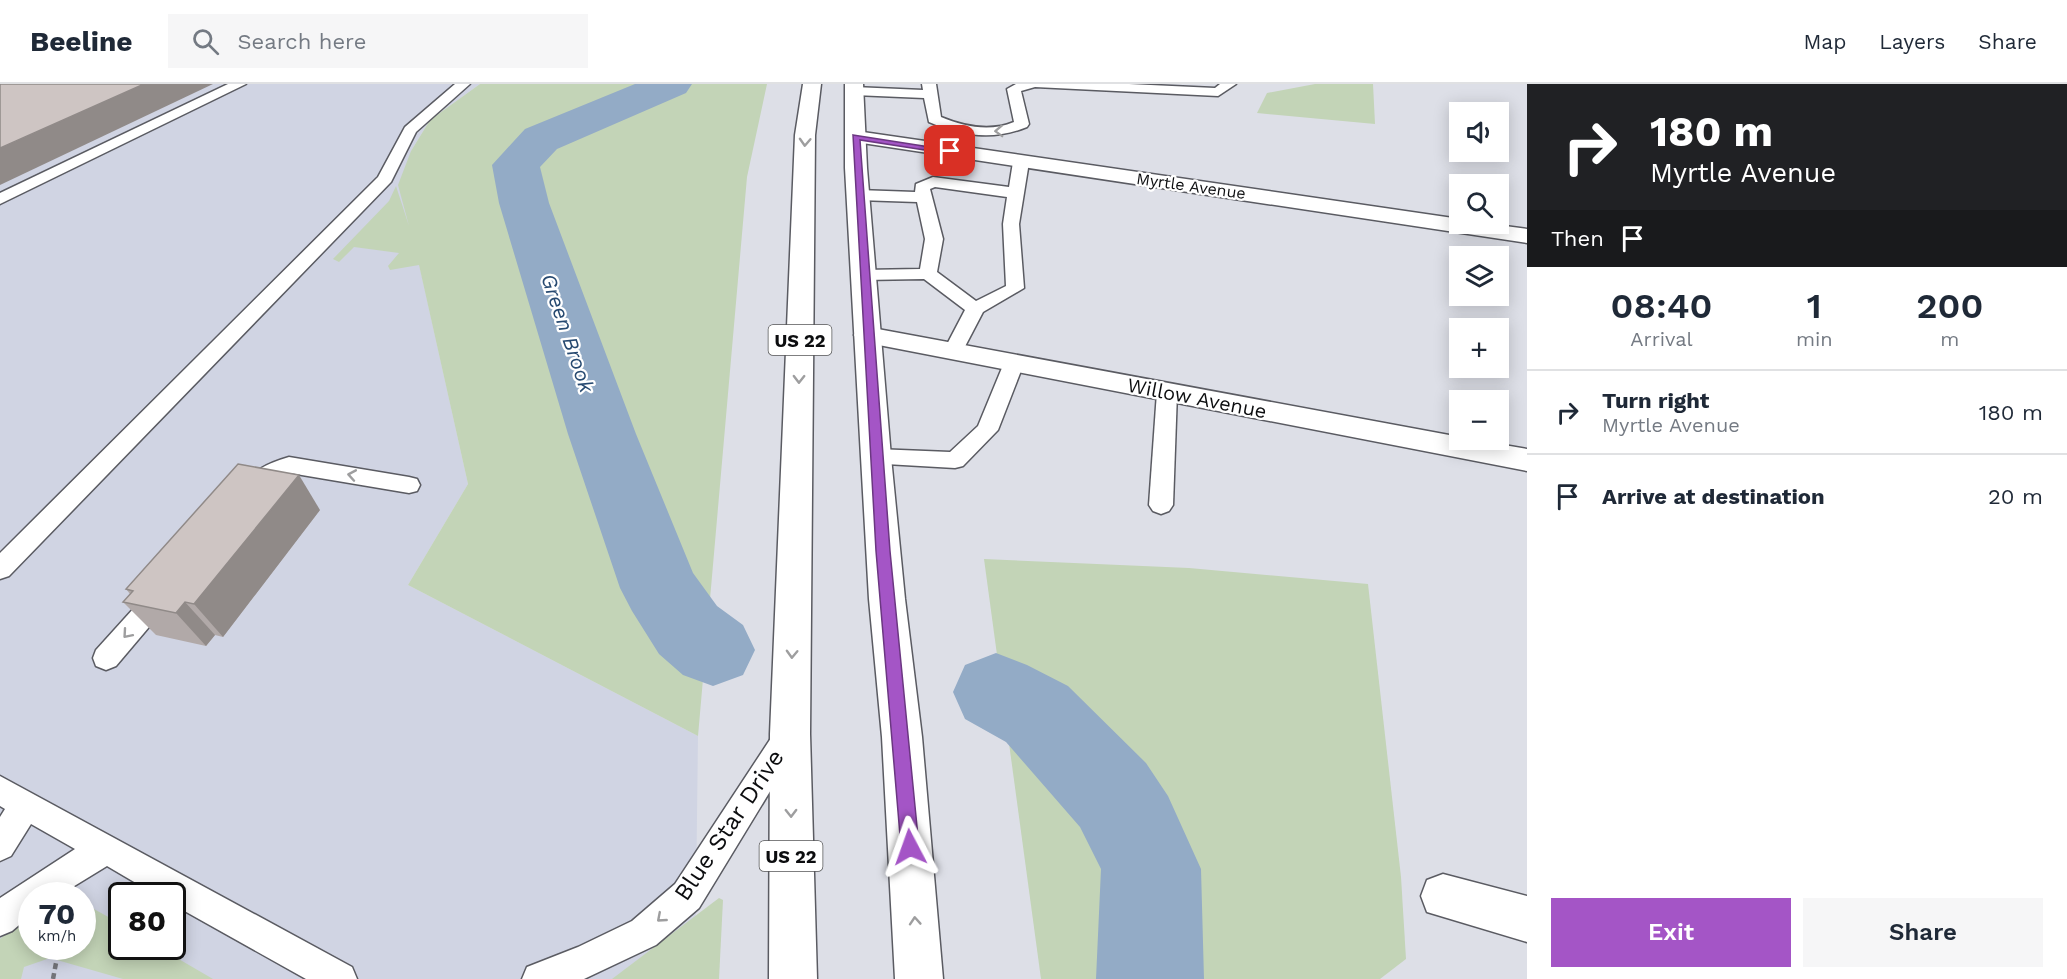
<!DOCTYPE html>
<meta charset="utf-8">
<style>
:root{--surface:#fff;--page:#f6f6f7;--text:#1f2937;--muted:#747a83;--line:#e0e1e3;--accent:#a455c6}
body{margin:0;font-family:"Work Sans",sans-serif;background:var(--page);color:var(--text);height:100vh;display:flex;flex-direction:column;font-size:22px;white-space:nowrap}
*{box-sizing:border-box;margin:0}
p{font-size:20px;color:var(--muted)}
.icon{flex:none;width:33px;height:33px;fill:none;stroke:currentColor;stroke-width:2;stroke-linecap:round;stroke-linejoin:round}
.map{position:relative;flex:1;overflow:hidden}
.panel{display:flex;flex-direction:column;background:var(--surface);width:540px}
.panel>*{flex:none}
.guide{background:#202124;color:#fff;overflow:hidden}
.fabs{position:absolute;left:1449px;top:18px;display:grid;gap:12px}
.fabs a{display:grid;place-items:center;width:60px;height:60px;border-radius:0px;background:var(--surface);box-shadow:0 3px 15px #0003;font-size:30px}
.speed{position:absolute;left:18px;top:798px;display:flex;gap:12px;font-size:30px;font-weight:700;text-align:center}
.speed>*{display:grid;place-content:center;width:78px;height:78px;border-radius:50%;background:var(--surface);box-shadow:0 3px 15px #0003;line-height:1}
.speed small{font-size:15px;font-weight:400}
.speed .limit{border:3px solid #111;border-radius:9px;background:#fff;color:#111}
.pin{position:absolute;display:grid;place-items:center;width:51px;height:51px;color:#fff;margin:-26px;border-radius:12px;box-shadow:0 3px 9px #0006}
.me{position:absolute;width:66px;margin:-33px;rotate:356deg;stroke-linejoin:round;filter:drop-shadow(0 0 4px #0008)}
.turn{display:flex;align-items:center;gap:21px;height:126px;padding:0 24px;font-size:27px}
.turn .icon{width:78px;height:78px;stroke-width:2.5}
.turn b{display:block;font-size:42px;line-height:51px}
.then{display:flex;align-items:center;height:57px;padding:0 24px;background:#0003;gap:12px;font-size:22px}
.eta{display:flex;justify-content:space-evenly;align-items:center;height:102px;text-align:center}
.eta b{font-size:36px;font-weight:600;line-height:42px}
.cta{display:flex;gap:12px;margin-top:auto;padding:12px 24px}
.cta a{flex:1;height:69px;border-radius:0px;background:var(--accent);color:#fff;font-size:24px;font-weight:600;line-height:69px;text-align:center}
.cta a+a{background:var(--page);color:var(--text)}
ul{padding:0;list-style:none}
li{display:flex;align-items:center;gap:18px;height:84px;padding:0 24px;border-top:2px solid var(--line)}
li div{flex:1}
li b{display:block;font-size:22px}
li em{font-style:normal}
header{display:flex;align-items:center;gap:36px;box-sizing:border-box;height:84px;padding:0 30px;background:var(--surface);border-bottom:2px solid var(--line)}
header strong{font-size:28px}
nav{display:flex;gap:33px;margin-inline-start:auto;font-size:21px}
.search{width:420px;height:54px;background:var(--page);display:flex;align-items:center;gap:15px;box-sizing:border-box;padding:0 21px;border-radius:0px;color:var(--muted);font-size:22px}
main{display:flex;flex:1;min-height:0}
.map>svg:first-child{display:block}
</style>
<header>
<strong>Beeline</strong>
<div class="search"><svg class="icon" aria-label="search" viewBox="0 0 24 24"><circle cx="10" cy="10" r="6"/><path d="M15 15l6 6"/></svg>Search here</div>
<nav><a>Map</a><a>Layers</a><a>Share</a></nav>
</header>
<main>
<div class="map">
<svg width="1527" height="895" viewBox="0 0 1527 895">
<rect width="100%" height="100%" fill="#dddfe7"/>
<!-- built -->
<path fill="#d0d4e3" fill-rule="evenodd" d="M0,0H480L430,36L411,67L419,180L468,400L408,501L698,652L695,895H0ZM32,812H82V862H32ZM122,812H172V862H122Z"/>
<!-- green -->
<g fill="#c3d4b7">
<polygon points="480,0 767,0 747,93 698,652 408,501 468,400 419,181 390,186 388,182 399,169 354,163 339,178 333,175 389,117 396,102 409,142 398,101 411,67 430,36"/>
<polygon points="1315,0 1373,0 1375,40 1257,29 1267,9"/>
<polygon points="984,475 1189,484 1368,500 1401,793 1406,875 1380,895 1041,895"/>
<polygon points="719,814 723,816 719,895 612,895"/>
<polygon points="83,819 121,840 122,862 158,863 213,895 123,895 50,874 24,883 21,895 0,895 0,855 31,827 32,862 82,862"/>
</g>
<g fill="none" stroke-linecap="round" stroke-linejoin="round">
<!-- river -->
<g fill="#93abc6" fill-rule="evenodd">
<polygon points="635,0 692,0 686,9 557,65 540,83 549,119 636,350 693,489 717,522 743,541 755,566 743,591 713,602 683,591 659,570 632,527 620,504 568,350 499,119 492,81 525,45"/>
<polygon points="996,569 1027,581 1068,602 1146,679 1168,712 1201,785 1204,895 1096,895 1101,785 1080,743 1006,658 965,635 953,608 965,581"/>
</g>
<defs>
<g id="service">
<polygon points="228,0 246,0 0,120 0,109"/>
<polygon points="455,0 470,0 416,48 391,98 9,492 0,495 0,469 378,93 405,43"/>
<path d="M922,0H936L941,33C965,43 990,48 1014,38L1007,5L1016,0H1129L1215,4L1220,0H1236L1218,12L1035,3L1021,7L1029,40L1027,43C993,57 962,52 929,38L924,14L854,11L847,7L854,3L923,6Z"/>
<path d="M1021,73L1029,78L1019,140L1024,204L983,228L960,272H946L943,268L965,226L924,195L863,196L854,191L863,186L920,185L925,155L917,118L858,116L850,111L858,106L915,108L916,100L933,93L1009,103L1013,78ZM935,103L1007,113L1003,140L1006,202L976,217L937,188L943,155L930,105Z"/>
<polygon points="1014,273 1021,274 1024,279 998,346 963,382 955,384 868,379 865,373 868,367 876,365 950,368 978,342 1004,279 1007,274"/>
<polygon points="1167,301 1174,303 1177,308 1173,421 1169,427 1161,430 1153,427 1149,421 1157,308 1160,303"/>
<path d="M289,373L409,393L417,395L420,401L417,407L409,409L290,389C272,396 261,420 241,414L237,408C249,388 268,379 289,373Z"/>
<polygon points="162,500 171,503 175,510 171,517 116,582 106,586 96,582 93,574 96,566 153,503"/>
<polygon points="787,641 797,645 801,654 797,663 699,824 656,861 584,895 522,895 527,883 578,863 632,837 675,800 777,645"/>
<polygon points="0,692 352,883 357,895 306,895 172,820 172,812 158,812 107,782 58,812 32,812 32,830 12,847 0,852 0,814 75,765 31,740 11,772 0,777 0,733 5,725 0,722"/>
</g>
<g id="minor">
<polygon points="856,47 1460,135 1460,140 1490,140 1527,145 1527,159 849,57 846,53 849,49"/>
<polygon points="867,243 1460,353 1460,356 1475,356 1527,365 1527,387 858,257 854,251 858,245"/>
<polygon points="1443,790 1527,812 1527,858 1427,828 1421,812 1427,796"/>
</g>
<g id="trunk">
<polygon points="803,0 821,0 815,51 810,650 817,895 769,895 770,650 795,51"/>
<polygon points="845,0 863,0 867,84 891,373 905,515 922,653 943,895 895,895 882,653 869,515 861,373 845,84"/>
</g>
</defs>
<!-- service casing -->
<use href="#service" stroke="#5a5b62" stroke-width="3"/>
<!-- minor casing -->
<use href="#minor" stroke="#5a5b62" stroke-width="3"/>
<!-- trunk casing -->
<use href="#trunk" stroke="#5a5b62" stroke-width="3"/>
<!-- path -->
<polyline stroke="#74757a" stroke-width="4.5" stroke-dasharray="6 4" stroke-linecap="butt" points="53,895 56,879"/>
<!-- service -->
<use href="#service" fill="#fff" fill-rule="evenodd"/>
<!-- minor -->
<use href="#minor" fill="#fff" fill-rule="evenodd"/>
<!-- trunk -->
<use href="#trunk" fill="#fff" fill-rule="evenodd"/>
</g>
<!-- wall -->
<polygon fill="#b1a9a8" points="320,426 223,553 215,551 206,562 156,551 123,518 130,510 126,505"/>
<!-- shaded-wall -->
<g fill="#908a88">
<polygon points="144,0 213,0 0,101 0,64"/>
<polygon points="299,391 320,426 223,553 194,520"/>
<polygon points="185,518 215,551 206,562 176,529"/>
</g>
<!-- building -->
<g fill="#cec5c3" stroke="#908a88" stroke-width="1.5">
<polygon points="0,0 144,0 0,64"/>
<polygon points="238,380 299,391 194,520 185,518 176,529 123,518 133,507 126,505"/>
</g>
<!-- one-way arrows -->
<defs><path id="oneway-chevron" d="M-2-3.5L2.5 0L-2 3.5" fill="none" stroke-width="1.6" stroke-linecap="round" stroke-linejoin="round" transform="scale(1.5)"/></defs>
<g stroke="#9e9e9f">
<use href="#oneway-chevron" transform="translate(999 47) rotate(178)"/>
<use href="#oneway-chevron" transform="translate(805 58) rotate(93)"/>
<use href="#oneway-chevron" transform="translate(799 295) rotate(91)"/>
<use href="#oneway-chevron" transform="translate(352 391) rotate(-170)"/>
<use href="#oneway-chevron" transform="translate(127 550) rotate(131)"/>
<use href="#oneway-chevron" transform="translate(792 570) rotate(92)"/>
<use href="#oneway-chevron" transform="translate(791 729) rotate(89)"/>
<use href="#oneway-chevron" transform="translate(661 834) rotate(139)"/>
<use href="#oneway-chevron" transform="translate(915 837) rotate(-94)"/>
</g>
<!-- route -->
<polygon fill="#a455c6" stroke="#6b3781" stroke-width="1.5" points="853,51 955,67 950,70 860,56 890,467 919,763 916,769 910,772 903,769 901,763 876,467"/>
<g text-anchor="middle" dominant-baseline="central" stroke-width="4.5" stroke-linejoin="round" paint-order="stroke">
<!-- far-street labels -->
<g font-size="16" fill="#0c0d0f" stroke="#fff">
<text transform="translate(1191 102) rotate(8)">Myrtle Avenue</text>
</g>
<!-- shield labels -->
<g fill="#fff" stroke="#555657" stroke-width="1.5">
<rect x="768.5" y="241" width="63" height="30" rx="4.5"/>
<rect x="759.5" y="757" width="63" height="30" rx="4.5"/>
</g>
<g font-size="18" font-weight="bold" fill="#0c0d0f">
<text x="800" y="256">US 22</text>
<text x="791" y="772">US 22</text>
</g>
<!-- street labels -->
<g font-size="20" fill="#0c0d0f" stroke="#fff">
<text transform="translate(1197 314) rotate(11)">Willow Avenue</text>
</g>
<!-- water labels -->
<g font-size="21" font-style="italic" fill="#264970" stroke="#fff">
<text transform="translate(568 249) rotate(71)">Green Brook</text>
</g>
<!-- near-street labels -->
<g font-size="24" fill="#0c0d0f" stroke="#fff">
<text transform="translate(729 741) rotate(-56)">Blue Star Drive</text>
</g>
</g>
</svg>
<div class="fabs">
<a><svg class="icon" aria-label="sound" viewBox="0 0 24 24"><path d="M4 9h4l5-4v14l-5-4H4zM17 9q2 3 0 6"/></svg></a>
<a><svg class="icon" aria-label="search" viewBox="0 0 24 24"><circle cx="10" cy="10" r="6"/><path d="M15 15l6 6"/></svg></a>
<a><svg class="icon" aria-label="layers" viewBox="0 0 24 24"><path d="M12 4l9 5-9 5-9-5zM3 14l9 5 9-5"/></svg></a>
<a>+</a>
<a>−</a>
</div>
<div class="speed"><div>70<small>km/h</small></div><div class="limit">80</div></div>
<div class="pin" style="left:950px;top:67px;background:#d93025"><svg class="icon" aria-label="arrive" viewBox="0 0 24 24"><path d="M6 21V4h12l-3 4 3 4H6"/></svg></div>
<svg class="me" style="left:910px;top:763px" viewBox="-20 -20 40 40"><path d="M0-17L14 15 0 8-14 15z" fill="#a455c6" stroke="#fff" stroke-width="4"/></svg>
</div>
<section class="panel">
<div class="guide">
<div class="turn"><svg class="icon" aria-label="right" viewBox="0 0 24 24"><path d="M7 20v-9h11M14 6l5 5-5 5"/></svg><div><b>180 m</b>Myrtle Avenue</div></div>
<div class="then">Then<svg class="icon" aria-label="arrive" viewBox="0 0 24 24"><path d="M6 21V4h12l-3 4 3 4H6"/></svg></div>
</div>
<div class="eta">
<div><b>08:40</b><p>Arrival</p></div>
<div><b>1</b><p>min</p></div>
<div><b>200</b><p>m</p></div>
</div>
<ul>
<li><svg class="icon" aria-label="right" viewBox="0 0 24 24"><path d="M7 20v-9h11M14 6l5 5-5 5"/></svg><div><b>Turn right</b><p>Myrtle Avenue</p></div><em>180 m</em></li>
<li><svg class="icon" aria-label="arrive" viewBox="0 0 24 24"><path d="M6 21V4h12l-3 4 3 4H6"/></svg><div><b>Arrive at destination</b></div><em>20 m</em></li>
</ul>
<div class="cta"><a>Exit</a><a>Share</a></div>
</section>
</main>
